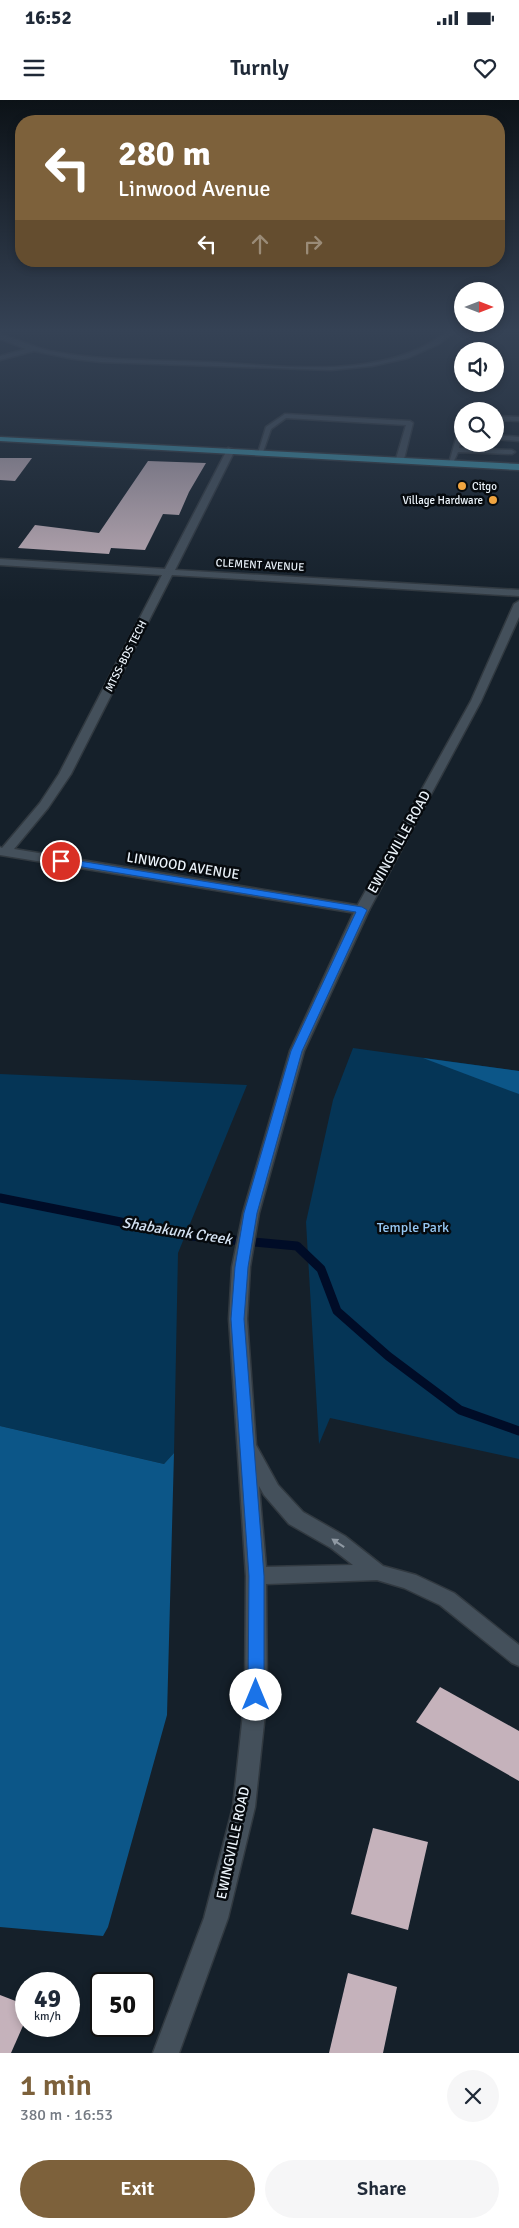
<!DOCTYPE html>
<meta charset="utf-8">
<style>
:root{--surface:#fff;--page:#f6f6f7;--text:#1f2937;--muted:#747a83;--accent:#7d613b}
body{margin:0;font-family:Signika,sans-serif;background:var(--page);color:var(--text);height:100vh;display:flex;flex-direction:column;font-size:19px;white-space:nowrap}
*{box-sizing:border-box;margin:0}
p{font-size:16px;color:var(--muted)}
.icon{flex:none;width:28px;height:28px;fill:none;stroke:currentColor;stroke-width:2;stroke-linecap:round;stroke-linejoin:round}
.map{position:relative;height:1953px;overflow:hidden}
.panel{display:flex;flex-direction:column;background:var(--surface);flex:1}
.panel>*{flex:none}
.top-card{position:absolute;left:15px;top:15px;width:490px;height:152px;border-radius:20px;box-shadow:0 2px 8px #0003;background:#7d613b;color:#fff;overflow:hidden}
.needle{width:32px;rotate:90deg}
.buttons{position:absolute;left:454px;top:182px;display:grid;gap:10px}
.buttons a{display:grid;place-items:center;width:50px;height:50px;border-radius:50%;background:var(--surface);box-shadow:0 2px 8px #0003;font-size:25px}
.speed{position:absolute;left:15px;top:1872px;display:flex;gap:10px;font-size:25px;font-weight:700;text-align:center}
.speed>*{display:grid;place-content:center;width:65px;height:65px;border-radius:50%;background:var(--surface);box-shadow:0 2px 8px #0003;line-height:1}
.speed small{font-size:12px;font-weight:400}
.speed .limit{border:2px solid #111;border-radius:8px;background:#fff;color:#111}
.pin{position:absolute;display:grid;place-items:center;width:42px;height:42px;color:#fff;margin:-21px;border:2px solid #fff;border-radius:50%;box-shadow:0 1px 5px #0007}
.me{position:absolute;width:55px;margin:-28px;rotate:0deg;stroke-linejoin:round;filter:drop-shadow(0 0 4px #0008)}
.turn{display:flex;align-items:center;gap:18px;height:105px;padding:0 20px;font-size:22px}
.turn .icon{width:65px;height:65px;stroke-width:2.5}
.turn b{display:block;font-size:35px;line-height:42px}
.lanes{display:flex;align-items:center;height:48px;padding:0 20px;background:#0003;justify-content:center;gap:25px;direction:ltr}
.lanes .off{opacity:.35}
.round{display:grid;place-items:center;flex:none;width:52px;height:52px;border-radius:26px;background:var(--page)}
.overview{display:flex;align-items:center;justify-content:space-between;height:85px;padding:0 20px}
h1{font-size:30px;font-weight:600;line-height:38px;color:var(--accent)}
.button{display:flex;gap:10px;margin-top:auto;padding:10px 20px}
.button a{flex:1;height:58px;border-radius:30px;background:var(--accent);color:#fff;font-size:20px;font-weight:600;line-height:58px;text-align:center}
.button a+a{background:var(--page);color:var(--text)}
.status{display:flex;justify-content:space-between;align-items:center;height:35px;padding:0 25px;background:var(--surface);direction:ltr}
.status svg{height:14px;fill:currentColor}
header{display:flex;justify-content:space-between;align-items:center;height:65px;padding:0 20px;background:var(--surface);font-size:22px;font-weight:600}
.map>svg:first-child{display:block}
</style>
<div class="status"><b>16:52</b><svg viewBox="0 0 49 12"><path d="M0 12V9h3v3zM5 12V6h3v6zM10 12V3h3v9zM15 12V0h3v12zM26 1h20v11H26zM47 4h2v5h-2z"/></svg></div>
<header><svg class="icon" aria-label="menu" viewBox="0 0 24 24"><path d="M4 6h16M4 12h16M4 18h16"/></svg>Turnly<svg class="icon" aria-label="heart" viewBox="0 0 24 24"><path d="M12 20l-8-8c-3-5 5-10 8-4 3-6 11-1 8 4z"/></svg></header>
<div class="map">
<svg width="519" height="1953" viewBox="0 0 519 1953">
<rect width="100%" height="100%" fill="#15202a"/>
<!-- green -->
<g fill="#053556">
<polygon points="353,948 519,971 519,1359 330,1318 319,1344 306,1122 333,1000"/>
<polygon points="0,974 247,985 178,1153 174,1353 164,1364 0,1326"/>
</g>
<!-- forest -->
<g fill="#0c5688">
<polygon points="423,958 519,971 519,994"/>
<polygon points="0,1326 164,1364 174,1353 167,1615 108,1827 103,1836 0,1827"/>
</g>
<g fill="none" stroke-linecap="round" stroke-linejoin="round">
<!-- stream -->
<polyline stroke="#000c27" stroke-width="9" points="0,1098 191,1136 297,1146 321,1169 337,1211 388,1256 460,1310 519,1331"/>
</g>
<!-- building -->
<g fill="#c5b2bb">
<polygon points="0,358 32,358 15,381 0,380"/>
<polygon points="148,361 206,363 189,392 179,415 163,414 145,450 111,448 109,454 18,448 35,425 99,433"/>
<polygon points="440,1587 519,1631 519,1681 416,1622"/>
<polygon points="373,1728 428,1742 408,1830 351,1814"/>
<polygon points="348,1873 397,1887 383,1953 329,1953"/>
<polygon points="0,1895 26,1905 26,1919 11,1953 0,1953"/>
</g>
<g fill="none" stroke-linecap="round" stroke-linejoin="round">
<defs>
<g id="lane">
<polygon points="285,314 410,321 413,323 404,359 400,361 396,359 406,325 286,318 271,329 263,352 258,353 266,327"/>
<polygon points="495,316 519,317 519,321 495,320"/>
<polygon points="460,333 462,334 459,348 512,350 515,352 512,354 458,352 453,363 449,363 457,335"/>
<polygon points="495,335 519,337 519,341 495,339"/>
</g>
<g id="street">
<path d="M450,229H458L439,244L408,258L372,266L331,270L101,262L74,259L34,251L0,260V256L26,249L0,239V234C17,239 33,247 50,251C101,261 153,260 205,262C282,265 387,283 450,229Z"/>
<polygon points="228,348 235,350 175,470 519,490 519,496 172,475 71,674 48,708 14,749 362,806 369,810 367,813 362,814 0,755 0,747 2,748 40,703 59,674 162,475 0,465 0,459 165,469"/>
</g>
<path id="secondary" d="M519,501V517L481,601L369,810L304,951L259,1113L250,1167L247,1219L256,1345L278,1385L303,1412L345,1436L383,1466L416,1475L454,1493L519,1545V1566L512,1563L440,1505L404,1488L377,1480L266,1484L267,1595L255,1707L228,1818L179,1953H153L204,1818L233,1707L245,1595L246,1476L229,1219L232,1167L243,1113L290,951L355,810L471,601L514,504ZM259,1386L264,1395L289,1424L331,1448L353,1465L266,1467Z"/>
<polygon id="primary" points="0,337 519,364 519,370 0,341"/>
</defs>
<!-- lane casing -->
<use href="#lane" stroke="#313940" stroke-width="3"/>
<!-- street casing -->
<use href="#street" stroke="#313940" stroke-width="3"/>
<!-- secondary casing -->
<use href="#secondary" stroke="#313940" stroke-width="3"/>
<!-- primary casing -->
<use href="#primary" stroke="#313940" stroke-width="3"/>
<!-- lane -->
<use href="#lane" fill="#44505b" fill-rule="evenodd"/>
<!-- street -->
<use href="#street" fill="#44505b" fill-rule="evenodd"/>
<!-- secondary -->
<use href="#secondary" fill="#44505b" fill-rule="evenodd"/>
<!-- primary -->
<use href="#primary" fill="#3c92a8" fill-rule="evenodd"/>
</g>
<!-- one-way arrows -->
<defs><path id="oneway-solid" d="M-6-.8H1V-3.2L6.5 0L1 3.2V.8H-6Z" transform="scale(1.25)"/></defs>
<use fill="#8f99a3" href="#oneway-solid" transform="translate(338 1443) rotate(-146)"/>
<!-- sky -->
<linearGradient id="sky" x2="0" y2="1"><stop stop-color="#0c1217"/><stop offset="0.46" stop-color="#354255"/><stop offset="1" stop-color="#354255" stop-opacity="0"/></linearGradient>
<rect width="519" height="502" fill="url(#sky)"/>
<!-- route -->
<polygon fill="#1a73e8" stroke="#114b97" points="61,758 362,807 367,810 302,951 257,1113 248,1167 244,1219 264,1476 264,1595 262,1600 256,1602 250,1600 248,1595 249,1476 231,1219 235,1167 244,1113 291,951 356,812 58,763 58,759"/>
<!-- markers -->
<g fill="#f1a540" stroke="#060a0e" stroke-width="2">
<circle cx="462" cy="386" r="5"/>
<circle cx="493" cy="400" r="5"/>
</g>
<g text-anchor="middle" dominant-baseline="central" stroke-width="5" stroke-linejoin="round" paint-order="stroke">
<!-- far-poi labels -->
<g font-size="11" fill="#ebf3fa" stroke="#060a0e" text-anchor="start">
<text x="472" y="386">Citgo</text>
<text x="483" y="400" text-anchor="end">Village Hardware</text>
</g>
<!-- far-street labels -->
<g font-size="11" fill="#ebf3fa" stroke="#060a0e">
<text transform="translate(260 465) rotate(3)">CLEMENT AVENUE</text>
<text transform="translate(126 556) rotate(-63)">MTSS-BDS TECH</text>
</g>
<!-- street labels -->
<g font-size="14" fill="#ebf3fa" stroke="#060a0e">
<text transform="translate(399 742) rotate(-61)">EWINGVILLE ROAD</text>
<text transform="translate(183 766) rotate(9)">LINWOOD AVENUE</text>
<text transform="translate(233 1743) rotate(-78)">EWINGVILLE ROAD</text>
</g>
<!-- park labels -->
<g font-size="14" fill="#96c8f4" stroke="#060a0e">
<text x="413" y="1127">Temple Park</text>
</g>
<!-- water labels -->
<g font-size="15" font-style="italic" fill="#d4e2f2" stroke="#060a0e">
<text transform="translate(177 1131) rotate(9)">Shabakunk Creek</text>
</g>
</g>
</svg>
<div class="buttons">
<a><svg class="needle" viewBox="-14 -14 28 28"><path d="M0-13l5 13h-10z" fill="#e53935"/><path d="M0 13l5-13h-10z" fill="#747a83"/></svg></a>
<a><svg class="icon" aria-label="sound" viewBox="0 0 24 24"><path d="M4 9h4l5-4v14l-5-4H4zM17 9q2 3 0 6"/></svg></a>
<a><svg class="icon" aria-label="search" viewBox="0 0 24 24"><circle cx="10" cy="10" r="6"/><path d="M15 15l6 6"/></svg></a>
</div>
<div class="speed"><div>49<small>km/h</small></div><div class="limit">50</div></div>
<div class="pin" style="left:61px;top:761px;background:#d93025"><svg class="icon" aria-label="arrive" viewBox="0 0 24 24"><path d="M6 21V4h12l-3 4 3 4H6"/></svg></div>
<svg class="me" style="left:256px;top:1595px" viewBox="-20 -20 40 40"><circle r="19" fill="#fff"/><path d="M0-13L10 11 0 6-10 11z" fill="#1a73e8"/></svg>
<div class="top-card">
<div class="turn"><svg class="icon" aria-label="left" viewBox="0 0 24 24"><path d="M17 20v-9H6M10 6l-5 5 5 5"/></svg><div><b>280 m</b>Linwood Avenue</div></div>
<div class="lanes"><svg class="icon" aria-label="left" viewBox="0 0 24 24"><path d="M17 20v-9H6M10 6l-5 5 5 5"/></svg><svg class="icon off" aria-label="ahead" viewBox="0 0 24 24"><path d="M12 20V5M6 11l6-6 6 6"/></svg><svg class="icon off" aria-label="right" viewBox="0 0 24 24"><path d="M7 20v-9h11M14 6l5 5-5 5"/></svg></div>
</div>
</div>
<section class="panel">
<div class="overview"><div><h1>1 min</h1><p>380 m · 16:53</p></div><a class="round"><svg class="icon" aria-label="close" viewBox="0 0 24 24"><path d="M6 6l12 12M18 6L6 18"/></svg></a></div>
<div class="button"><a>Exit</a><a>Share</a></div>
</section>
